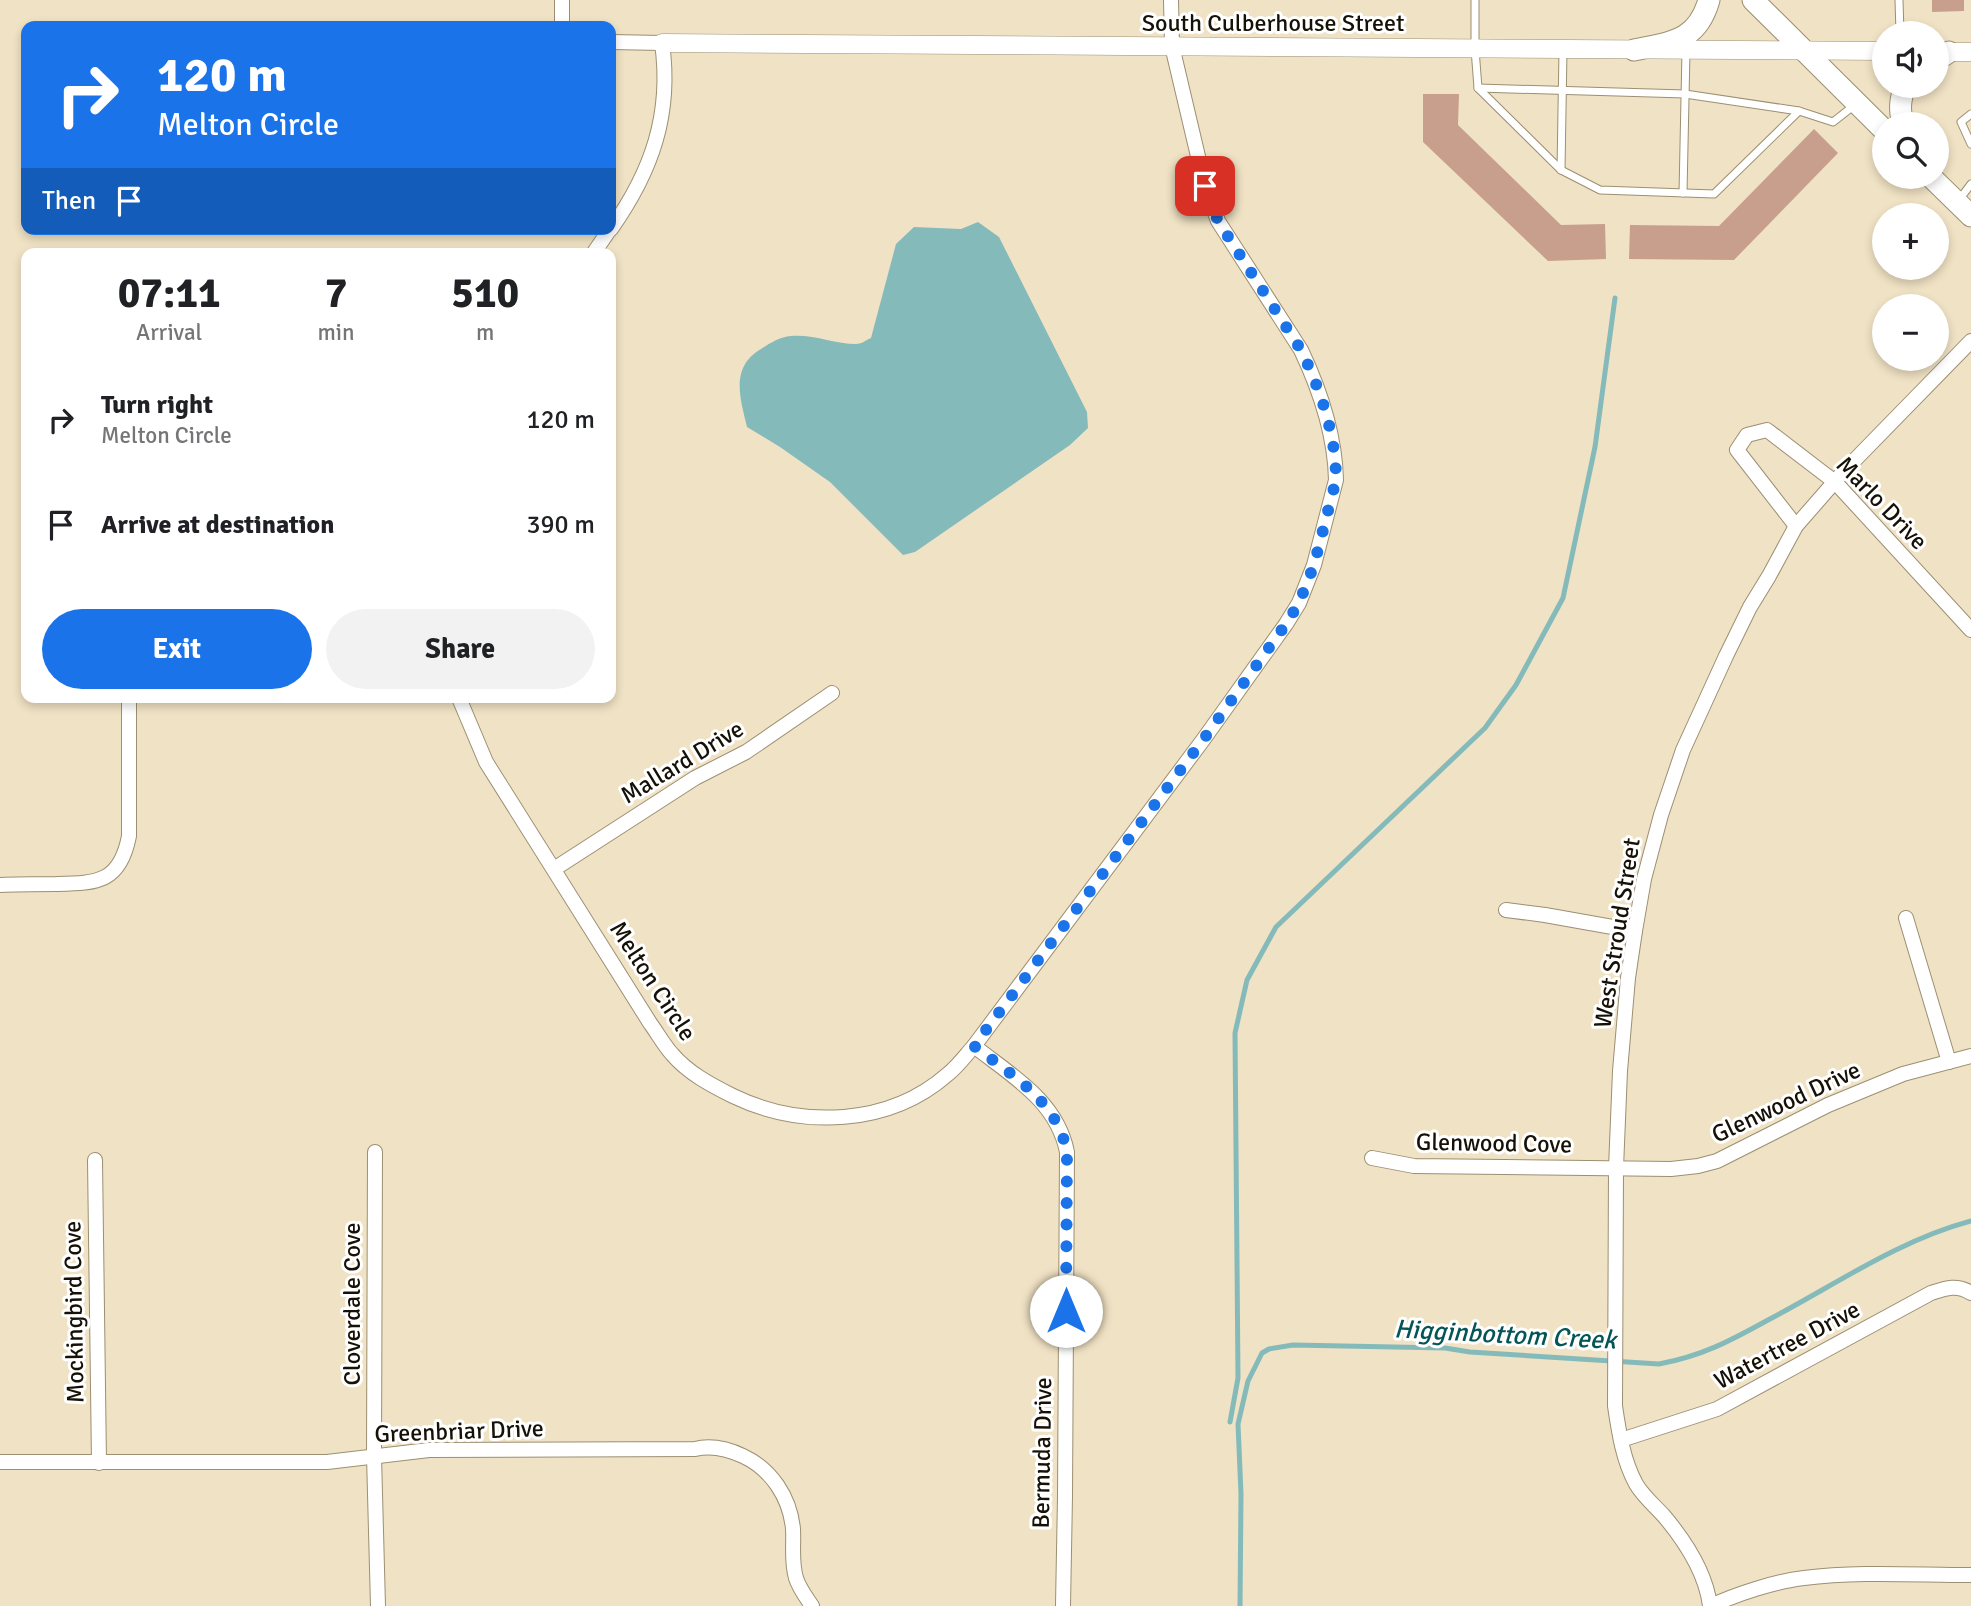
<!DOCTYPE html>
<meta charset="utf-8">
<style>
:root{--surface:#fff;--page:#f2f2f2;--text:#202124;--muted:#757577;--accent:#1a73e8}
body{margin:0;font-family:Signika,sans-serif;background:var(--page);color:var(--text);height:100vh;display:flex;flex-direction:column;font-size:26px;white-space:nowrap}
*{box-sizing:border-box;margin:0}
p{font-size:23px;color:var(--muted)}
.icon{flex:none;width:38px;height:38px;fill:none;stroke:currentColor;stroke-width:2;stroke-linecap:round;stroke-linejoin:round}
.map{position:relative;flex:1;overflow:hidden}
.panel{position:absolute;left:21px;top:248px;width:595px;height:455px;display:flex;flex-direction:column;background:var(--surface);border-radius:14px;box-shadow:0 4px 10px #0003}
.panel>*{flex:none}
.hud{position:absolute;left:21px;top:21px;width:595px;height:214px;border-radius:14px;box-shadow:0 4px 10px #0003;background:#1a73e8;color:#fff;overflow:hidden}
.tools{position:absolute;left:1872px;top:21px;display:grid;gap:14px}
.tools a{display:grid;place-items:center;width:77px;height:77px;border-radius:50%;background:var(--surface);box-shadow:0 4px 10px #0003;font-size:35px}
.pin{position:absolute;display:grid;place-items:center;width:60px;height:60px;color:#fff;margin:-30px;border-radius:14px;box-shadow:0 4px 10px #0006}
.me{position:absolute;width:77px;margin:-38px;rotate:0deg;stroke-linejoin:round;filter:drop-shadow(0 0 5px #0008)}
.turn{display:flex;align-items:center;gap:24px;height:147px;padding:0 21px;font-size:32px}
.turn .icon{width:91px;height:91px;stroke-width:2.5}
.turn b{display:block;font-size:49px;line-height:60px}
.then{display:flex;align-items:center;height:66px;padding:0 21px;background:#0003;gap:14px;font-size:26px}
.eta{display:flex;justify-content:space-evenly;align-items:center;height:119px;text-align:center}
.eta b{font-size:42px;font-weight:700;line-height:49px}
.button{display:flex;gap:14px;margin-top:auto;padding:14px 21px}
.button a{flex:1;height:80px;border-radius:42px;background:var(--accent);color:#fff;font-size:28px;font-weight:700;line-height:80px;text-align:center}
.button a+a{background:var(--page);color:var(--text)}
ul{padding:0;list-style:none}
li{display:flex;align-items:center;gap:21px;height:105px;padding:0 21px}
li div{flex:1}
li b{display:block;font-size:26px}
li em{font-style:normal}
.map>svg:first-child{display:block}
</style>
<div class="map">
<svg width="1971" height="1606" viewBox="0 0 1971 1606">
<rect width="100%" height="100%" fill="#f0e2c4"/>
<!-- water -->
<path fill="#85baba" d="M978,222L999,237L1087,412L1088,428L1070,445L915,552L903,555L830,482L780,447L747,427C740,398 730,367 761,349C770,343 780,337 791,336C813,334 835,344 856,344C862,344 866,340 871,338L896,244L914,227L961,229Z"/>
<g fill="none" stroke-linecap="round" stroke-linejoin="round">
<!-- stream -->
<g stroke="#85baba" stroke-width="5">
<polyline points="1230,1422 1238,1378 1235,1033 1247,980 1276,927 1485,728 1516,685 1563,598 1595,447 1615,298"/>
<path d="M1240,1606L1241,1494L1238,1424L1248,1381L1262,1353L1269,1349L1293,1345L1445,1348L1470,1352L1659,1364C1702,1356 1730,1341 1768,1320C1835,1285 1897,1241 1971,1221"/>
</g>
</g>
<!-- building -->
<g fill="#c89f8c">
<polygon points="1932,0 1964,0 1964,11 1932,12"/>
<polygon points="1423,94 1459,94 1458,125 1561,225 1605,224 1606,259 1548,261 1423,142"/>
<polygon points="1814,129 1838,153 1734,260 1629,259 1630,225 1719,226"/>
</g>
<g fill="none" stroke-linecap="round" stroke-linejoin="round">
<defs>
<g id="service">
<polyline points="1475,0 1475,49 1478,88 1561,170 1600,190 1714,194 1799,111 1833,122 1856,104"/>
<polyline points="1899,0 1900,33"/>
<polyline points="1478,88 1685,94 1799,111"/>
<polyline points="1971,114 1961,122 1971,144"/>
<polyline points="1561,170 1563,50"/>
<polyline points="1683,193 1686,51"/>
<polyline points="1959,200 1971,184"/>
</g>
<g id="minor">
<polyline points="562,0 562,26"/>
<path d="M611,42L662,43C672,114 652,171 611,229"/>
<polyline points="593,254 610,229"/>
<polyline points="1796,526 1737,450 1747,435 1767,430 1835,482 1971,630"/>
<path d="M459,698L486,762L650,1023C658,1034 664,1045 672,1054C688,1073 711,1085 733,1096C802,1129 889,1126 948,1074C958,1066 965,1056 974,1046L1203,740L1286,624L1299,603L1314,565L1336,480C1335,434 1321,392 1301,350L1218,221L1205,186L1172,46L1171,0"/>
<polyline points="554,869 695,778 746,752 832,693"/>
<path d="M0,885C19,884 37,884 56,884C97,883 120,883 129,836V698"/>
<polyline points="1506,910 1545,915 1635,931"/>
<polyline points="1906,918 1949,1062"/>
<path d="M974,1046C1012,1076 1057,1101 1067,1152L1065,1496L1063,1606"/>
<polyline points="375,1152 374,1456 378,1606"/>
<polyline points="1372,1158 1414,1166 1671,1169 1698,1166 1717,1161 1828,1105 1903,1074 1971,1056"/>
<polyline points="95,1160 99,1463"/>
<path d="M1621,1440L1717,1409L1931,1293C1946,1288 1957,1284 1971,1293"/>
<path d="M0,1462H327L429,1450L695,1449C711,1445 728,1449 743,1456C771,1469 790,1497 793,1529C794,1545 791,1561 796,1578C799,1588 806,1597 812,1606"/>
<path d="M1710,1606C1706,1573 1685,1541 1664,1516C1654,1505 1643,1496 1636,1484C1623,1460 1619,1433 1615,1406L1616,1168L1620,1071L1628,978L1635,931L1644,879L1661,815L1683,750L1726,656L1750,607L1769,576L1796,526L1844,471L1971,341"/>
<path d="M1711,1606C1736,1594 1777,1581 1804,1578C1859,1571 1916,1575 1971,1575"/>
</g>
<g id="tertiary">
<polyline points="662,43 1885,51"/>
<polyline points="1937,52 1971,52"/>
</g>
<g id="primary">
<polyline points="1753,0 1885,131"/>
<path d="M1634,50C1671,42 1697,42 1709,0"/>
<polyline points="1937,60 1949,52"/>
<path d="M1903,124C1899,109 1900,100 1905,86"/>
<polyline points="1931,177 1971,216"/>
</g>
</defs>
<!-- service casing -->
<use href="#service" stroke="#9c8f72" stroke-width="9"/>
<!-- minor casing -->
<use href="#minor" stroke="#9c8f72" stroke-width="16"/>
<!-- tertiary casing -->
<use href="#tertiary" stroke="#9c8f72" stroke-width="19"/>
<!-- primary casing -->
<use href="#primary" stroke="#9c8f72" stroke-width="23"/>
<!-- service -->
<use href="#service" stroke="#fff" stroke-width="7"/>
<!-- minor -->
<use href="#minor" stroke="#fff" stroke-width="14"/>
<!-- tertiary -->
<use href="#tertiary" stroke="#fff" stroke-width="18"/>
<!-- primary -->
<use href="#primary" stroke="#fff" stroke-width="21"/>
</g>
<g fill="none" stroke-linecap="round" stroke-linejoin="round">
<!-- route -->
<path stroke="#1a73e8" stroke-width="12" stroke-dasharray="0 21.6" d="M1066,1311L1067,1152C1057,1101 1013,1076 974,1046L1203,740L1286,624L1299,603L1314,565L1336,480C1336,435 1321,391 1301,350L1218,221L1205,186"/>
</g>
<g text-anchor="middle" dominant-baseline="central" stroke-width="6" stroke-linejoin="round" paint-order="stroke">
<!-- street labels -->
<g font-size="24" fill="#161106" stroke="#fff">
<text x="1273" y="23">South Culberhouse Street</text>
<text transform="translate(1882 503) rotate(46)">Marlo Drive</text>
<text transform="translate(682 762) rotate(-31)">Mallard Drive</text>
<text transform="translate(1617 933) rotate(-81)">West Stroud Street</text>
<text transform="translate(653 981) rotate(57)">Melton Circle</text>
<text transform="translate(1786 1102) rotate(-25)">Glenwood Drive</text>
<text transform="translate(1494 1143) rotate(1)">Glenwood Cove</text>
<text transform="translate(352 1304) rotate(-90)">Cloverdale Cove</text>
<text transform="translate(74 1312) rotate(-91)">Mockingbird Cove</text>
<text transform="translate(1787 1345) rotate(-28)">Watertree Drive</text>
<text transform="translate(459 1431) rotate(-2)">Greenbriar Drive</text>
<text transform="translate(1042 1453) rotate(-89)">Bermuda Drive</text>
</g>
<!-- water labels -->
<g font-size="26" font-style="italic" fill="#045556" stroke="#fff">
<text transform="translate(1505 1335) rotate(3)">Higginbottom Creek</text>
</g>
</g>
</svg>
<div class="tools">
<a><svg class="icon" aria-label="sound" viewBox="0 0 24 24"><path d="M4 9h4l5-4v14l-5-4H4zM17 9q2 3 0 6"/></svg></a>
<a><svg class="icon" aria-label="search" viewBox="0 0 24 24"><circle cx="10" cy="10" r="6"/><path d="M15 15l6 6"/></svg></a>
<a>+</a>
<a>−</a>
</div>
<div class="pin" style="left:1205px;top:186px;background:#d93025"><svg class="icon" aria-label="arrive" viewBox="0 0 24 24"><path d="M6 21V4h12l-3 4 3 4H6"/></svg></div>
<svg class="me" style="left:1066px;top:1311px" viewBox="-20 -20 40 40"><circle r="19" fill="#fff"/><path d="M0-13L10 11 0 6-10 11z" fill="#1a73e8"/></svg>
<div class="hud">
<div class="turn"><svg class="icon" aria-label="right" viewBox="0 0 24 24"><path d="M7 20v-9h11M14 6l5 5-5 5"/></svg><div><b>120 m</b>Melton Circle</div></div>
<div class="then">Then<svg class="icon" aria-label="arrive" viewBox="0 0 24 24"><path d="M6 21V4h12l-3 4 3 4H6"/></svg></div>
</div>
<section class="panel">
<div class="eta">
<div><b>07:11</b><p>Arrival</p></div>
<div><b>7</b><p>min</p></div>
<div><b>510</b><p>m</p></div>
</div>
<ul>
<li><svg class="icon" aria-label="right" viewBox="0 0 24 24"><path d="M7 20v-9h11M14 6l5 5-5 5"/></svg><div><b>Turn right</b><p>Melton Circle</p></div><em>120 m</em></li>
<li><svg class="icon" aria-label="arrive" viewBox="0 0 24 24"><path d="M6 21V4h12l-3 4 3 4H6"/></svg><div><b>Arrive at destination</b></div><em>390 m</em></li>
</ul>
<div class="button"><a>Exit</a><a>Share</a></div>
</section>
</div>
